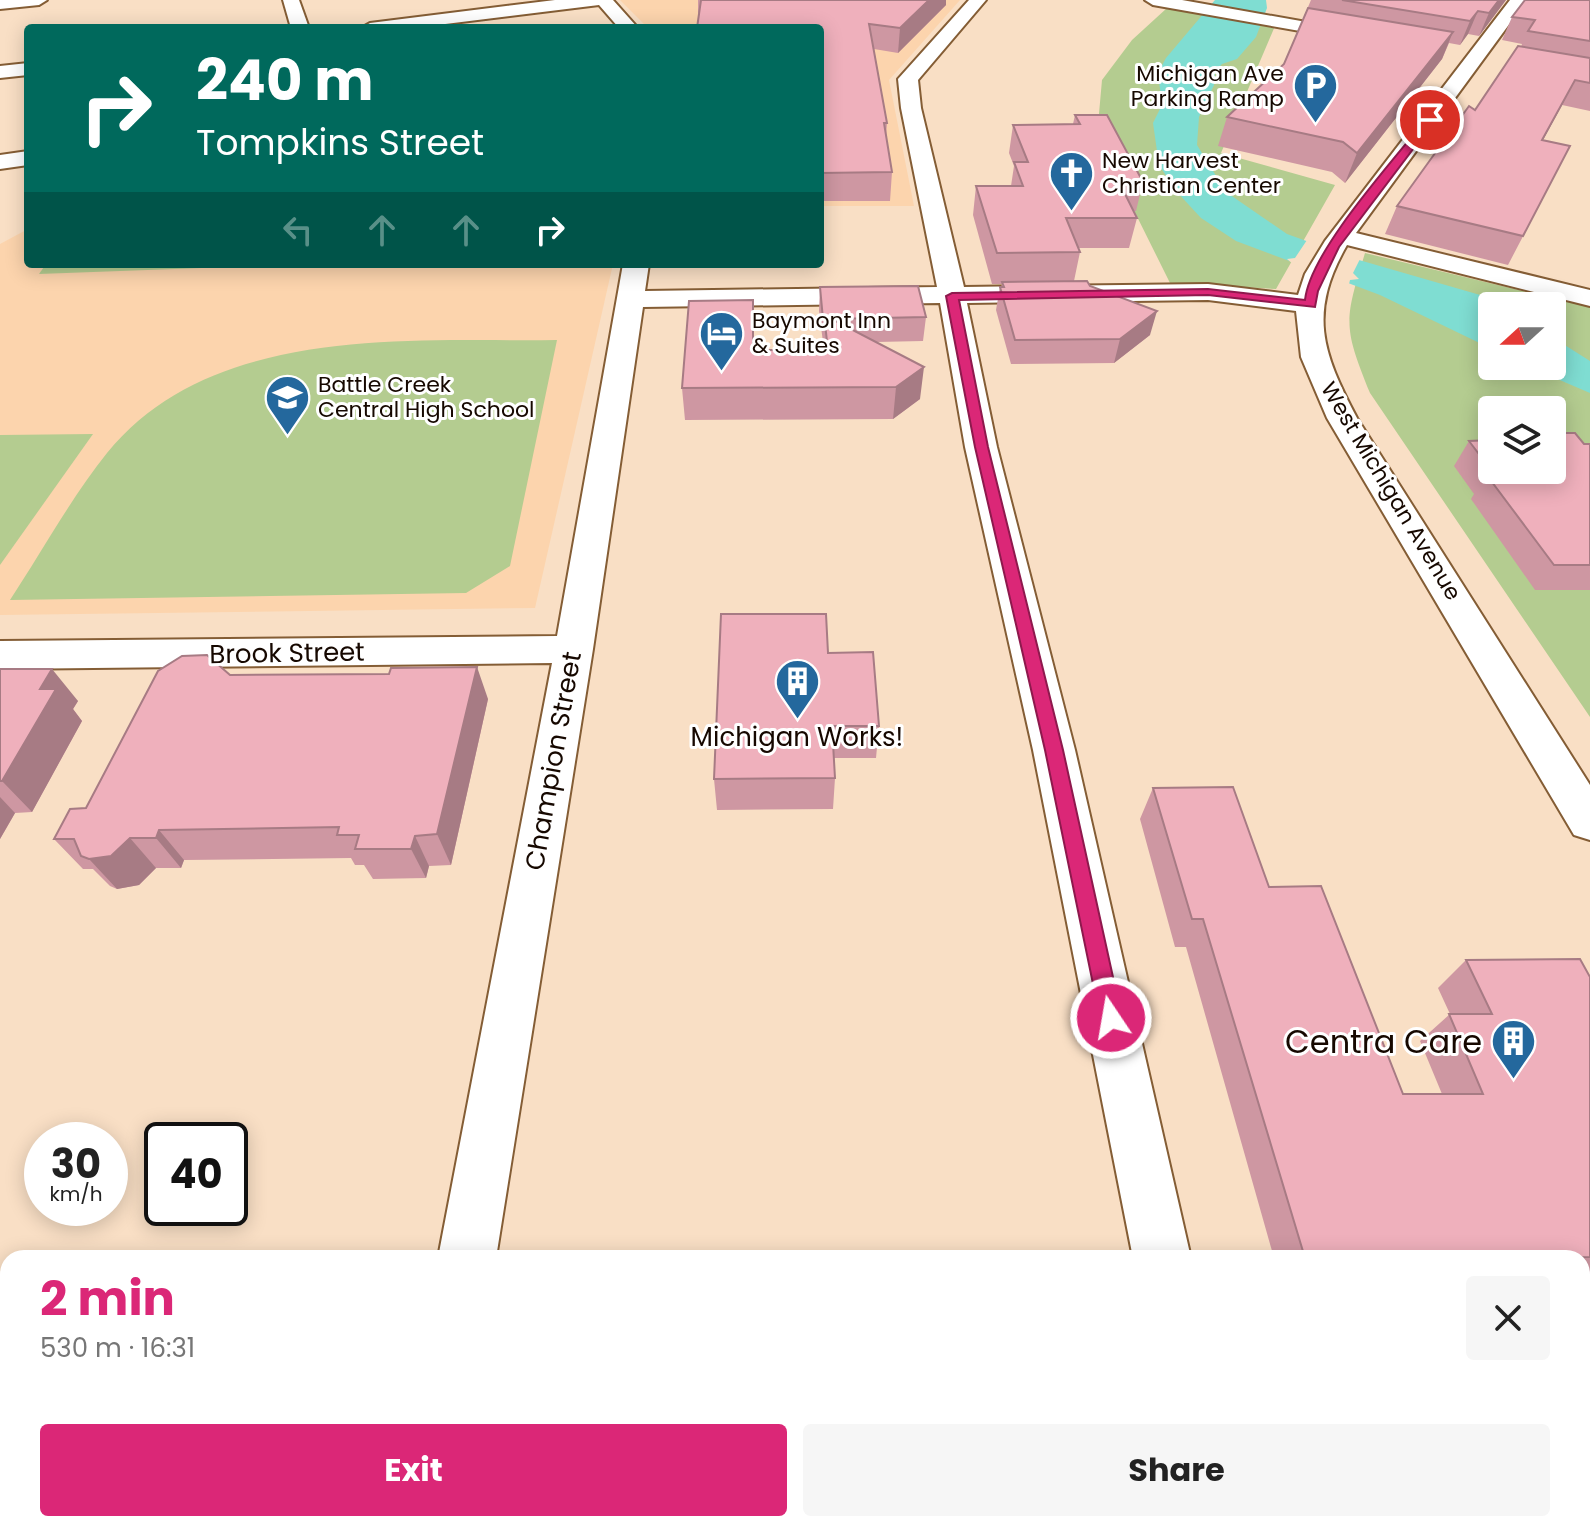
<!DOCTYPE html>
<meta charset="utf-8">
<style>
:root{--surface:#fff;--page:#f6f6f6;--text:#222;--muted:#767676;--accent:#db2777}
body{margin:0;font-family:Poppins,sans-serif;background:var(--page);color:var(--text);height:100vh;display:flex;flex-direction:column;font-size:30px;white-space:nowrap}
*{box-sizing:border-box;margin:0}
p{font-size:26px;color:var(--muted)}
.icon{flex:none;width:44px;height:44px;fill:none;stroke:currentColor;stroke-width:2;stroke-linecap:round;stroke-linejoin:round}
.map{position:relative;flex:1;overflow:hidden}
.side{position:absolute;left:0px;top:1250px;width:1590px;height:282px;display:flex;flex-direction:column;background:var(--surface);border-radius:24px 24px 0 0;box-shadow:0 4px 20px #0003}
.side>*{flex:none}
.top-card{position:absolute;left:24px;top:24px;width:800px;height:244px;border-radius:8px;box-shadow:0 4px 20px #0003;background:#00695c;color:#fff;overflow:hidden}
.needle{width:52px;rotate:249deg}
.controls{position:absolute;left:1478px;top:292px;display:grid;gap:16px}
.controls a{display:grid;place-items:center;width:88px;height:88px;border-radius:8px;background:var(--surface);box-shadow:0 4px 20px #0003;font-size:40px}
.speed{position:absolute;left:24px;top:1122px;display:flex;gap:16px;font-size:40px;font-weight:700;text-align:center}
.speed>*{display:grid;place-content:center;width:104px;height:104px;border-radius:50%;background:var(--surface);box-shadow:0 4px 20px #0003;line-height:1}
.speed small{font-size:20px;font-weight:400}
.speed .limit{border:4px solid #111;border-radius:12px;background:#fff;color:#111}
.pin{position:absolute;display:grid;place-items:center;width:68px;height:68px;color:#fff;margin:-34px;border:4px solid #fff;border-radius:50%;box-shadow:0 2px 8px #0007}
.me{position:absolute;width:88px;margin:-44px;rotate:348deg;stroke-linejoin:round;filter:drop-shadow(0 0 6px #0008)}
.turn{display:flex;align-items:center;gap:28px;height:168px;padding:0 40px;font-size:36px}
.turn .icon{width:104px;height:104px;stroke-width:2.5}
.turn b{display:block;font-size:56px;line-height:68px}
.lanes{display:flex;align-items:center;height:76px;padding:0 40px;background:#0003;justify-content:center;gap:40px;direction:ltr}
.lanes .off{opacity:.35}
.round{display:grid;place-items:center;flex:none;width:84px;height:84px;border-radius:8px;background:var(--page)}
.overview{display:flex;align-items:center;justify-content:space-between;height:136px;padding:0 40px}
h1{font-size:48px;font-weight:700;line-height:60px;color:var(--accent)}
.button{display:flex;gap:16px;margin-top:auto;padding:16px 40px}
.button a{flex:1;height:92px;border-radius:8px;background:var(--accent);color:#fff;font-size:32px;font-weight:700;line-height:92px;text-align:center}
.button a+a{background:var(--page);color:var(--text)}
.map>svg:first-child{display:block}
</style>
<div class="map">
<svg width="1590" height="1531" viewBox="0 0 1590 1531">
<rect width="100%" height="100%" fill="#f9dfc5"/>
<!-- built -->
<g fill="#fcd4ad">
<polygon points="620,0 960,0 889,80 914,206 820,206 820,28 648,28"/>
<polygon points="28,229 28,264 613,264 535,608 0,615 0,244"/>
</g>
<!-- green -->
<g fill="#b4cc90" fill-rule="evenodd">
<polygon points="1167,8 1275,26 1221,153 1335,185 1276,289 1170,283 1097,136 1102,80 1132,40"/>
<path d="M1365,253L1590,307V717L1370,393C1343,326 1344,322 1365,253ZM1492,306H1552V366H1492ZM1492,410H1552V470H1492Z"/>
<polygon points="46,264 312,264 39,274"/>
<path d="M557,340L510,566L466,593L10,600C41,553 73,495 107,453C212,324 409,342 557,340Z"/>
<polygon points="93,434 0,565 0,435"/>
</g>
<!-- water -->
<g fill="#7fddd2">
<polygon points="1215,0 1266,0 1267,8 1256,37 1237,59 1222,64 1215,72 1214,85 1199,117 1197,145 1226,192 1287,234 1359,260 1494,299 1505,306 1492,306 1492,349 1380,295 1236,241 1201,218 1177,192 1159,165 1153,123 1162,105 1158,73 1166,58"/>
<polygon points="1552,337 1590,361 1590,393 1527,366 1552,366"/>
</g>
<!-- pier -->
<polygon fill="#f9dfc5" points="1307,240 1361,257 1353,273 1359,279 1350,280 1348,288 1291,268 1293,264 1287,259 1295,258"/>
<g fill="none" stroke-linecap="round" stroke-linejoin="round">
<defs>
<g id="minor">
<polygon points="0,0 47,0 39,5 0,9"/>
<polygon points="283,0 299,0 309,28 291,28"/>
<polygon points="555,0 613,0 638,28 619,28 599,5 413,28 361,28 370,23"/>
<path d="M969,0H986L918,80L921,108L964,287L1208,284L1298,295L1305,274L1325,241L1510,0H1527L1356,233L1590,290V306L1347,245C1308,313 1322,352 1357,418L1590,785V840L1574,835L1327,418L1301,357L1296,311L1208,300L967,303L997,447L1075,750L1191,1258H1133L1033,750L965,447L940,303L643,307L593,649L496,1258H438L552,663L0,669V641L557,636L623,264H649L645,291L937,287L901,108L898,79Z"/>
<polygon points="1145,0 1182,0 1357,31 1366,36 1357,41 1153,5"/>
<polygon points="28,63 28,75 0,78 0,66"/>
<polygon points="28,151 28,165 0,169 0,155"/>
<polygon points="1590,1448 1590,1514 1582,1515 1582,1449"/>
<polygon points="390,1524 456,1524 456,1531 388,1531"/>
<polygon points="1186,1524 1252,1524 1254,1531 1186,1531"/>
</g>
</defs>
<!-- minor casing -->
<use href="#minor" stroke="#845d35" stroke-width="4"/>
<!-- minor -->
<use href="#minor" fill="#fff" fill-rule="evenodd"/>
</g>
<!-- wall -->
<g fill="#ce97a2">
<polygon points="698,0 946,0 946,5 898,53 874,49 887,123 886,136 892,172 890,201 820,201 820,28 698,13"/>
<polygon points="1311,0 1506,0 1479,36 1468,34 1460,45 1449,43 1442,59 1345,183 1332,172 1218,146 1227,117 1284,64"/>
<polygon points="1590,0 1590,111 1562,105 1543,140 1570,146 1508,265 1385,234 1397,206 1475,110 1521,47 1522,44 1502,40 1512,17"/>
<polygon points="1075,115 1143,182 1136,211 1133,211 1137,218 1129,248 1078,248 1080,252 1074,281 1090,286 1150,335 1114,363 1011,364 996,310 1000,287 1001,287 1002,284 992,284 973,215 976,186 1011,186 1014,166 1009,153 1013,125 1073,124"/>
<polygon points="820,287 926,317 923,341 876,342 920,399 893,419 685,420 682,388 754,332 754,350 824,350 819,311"/>
<polygon points="1469,441 1590,444 1590,590 1535,590 1471,499 1474,494 1454,466"/>
<polygon points="828,653 879,726 876,758 834,758 835,778 833,809 717,810 714,779"/>
<polygon points="0,669 78,701 73,709 82,721 32,812 15,813 0,839"/>
<polygon points="230,675 488,699 451,865 429,866 426,878 373,879 364,865 355,865 351,858 184,860 181,868 156,868 139,885 117,889 110,886 93,869 83,869 54,839 86,808"/>
<polygon points="1153,788 1269,887 1403,1094 1442,1094 1420,1041 1450,1014 1438,988 1466,960 1590,977 1590,1348 1584,1348 1582,1343 1582,1258 1274,1258 1186,947 1175,947 1140,819"/>
</g>
<!-- shaded-wall -->
<g fill="#a77b84">
<polygon points="928,0 946,0 946,5 898,53 900,28"/>
<polygon points="1499,0 1506,0 1479,36 1489,13"/>
<polygon points="1478,11 1468,34 1460,45 1470,21"/>
<polygon points="1453,32 1442,59 1345,183 1357,153"/>
<polygon points="1575,80 1562,105 1528,167 1542,140"/>
<polygon points="1157,311 1150,335 1114,363 1120,339"/>
<polygon points="924,367 920,399 893,419 896,387"/>
<polygon points="477,667 488,699 451,865 437,834"/>
<polygon points="52,669 78,701 73,709 82,721 32,812 2,781 40,689"/>
<polygon points="0,797 15,813 0,839"/>
<polygon points="159,830 184,860 181,868 156,838"/>
<polygon points="415,836 429,866 426,878 411,849"/>
<polygon points="130,838 156,868 139,885 117,889 89,859"/>
</g>
<!-- building -->
<g fill="#efb0bc" stroke="#a77b84" stroke-width="2">
<polygon points="701,0 929,0 900,28 869,24 887,123 884,123 892,172 820,173 820,28 697,28"/>
<polygon points="1342,0 1499,0 1489,13 1478,11 1470,21"/>
<polygon points="1525,0 1590,0 1590,41 1528,31 1535,20 1512,17"/>
<polygon points="1308,8 1453,32 1357,153 1343,142 1227,117 1284,64"/>
<polygon points="1518,46 1590,58 1590,83 1575,80 1542,140 1570,146 1523,236 1397,206 1469,106 1475,110"/>
<polygon points="1075,115 1107,115 1143,182 1119,182 1137,218 1066,218 1080,252 997,253 976,186 1023,186 1014,162 1028,162 1013,125 1080,124"/>
<polygon points="1087,281 1090,286 1157,311 1120,339 1015,340 1000,287 1004,287 1002,282"/>
<polygon points="918,286 926,317 831,319 824,315 824,319 823,319 820,287"/>
<polygon points="753,300 753,350 828,350 824,315 924,367 896,387 682,388 689,301"/>
<polygon points="1552,433 1575,433 1584,444 1590,444 1590,565 1554,565 1486,474 1494,474 1469,441 1492,440 1492,470 1552,470"/>
<polygon points="721,614 826,614 828,653 873,652 879,726 832,726 835,778 714,779"/>
<polygon points="207,655 230,675 389,674 391,668 477,667 437,834 415,836 411,849 355,849 359,835 337,835 339,827 159,830 156,838 130,838 111,856 89,859 81,856 74,839 54,839 70,809 86,808 158,671 182,656"/>
<polygon points="0,669 52,669 40,689 56,689 2,781 0,781"/>
<polygon points="1233,787 1269,887 1321,886 1403,1094 1483,1094 1449,1014 1492,1014 1466,960 1580,959 1590,977 1590,1257 1305,1258 1203,919 1192,919 1153,788"/>
</g>
<!-- route -->
<path fill="#db2777" stroke="#8e194d" stroke-width="2" d="M1427,118L1435,120L1339,247L1318,291L1315,307L1208,295L959,300L988,447L1063,750L1122,1018L1119,1025L1111,1028L1103,1025L1100,1018L1045,750L975,447L946,296L952,293L1208,289L1305,300C1310,251 1394,160 1427,118Z"/>
<!-- icons -->
<defs>
<symbol id="parking-pin" viewBox="-11 -11 22 30"><path d="M0 17L-7.5 6A9.5 9.5 0 1 1 7.5 6Z" fill="#24689d" stroke="#fff"/><path d="M-3.5-5.5H1a3.5 3.5 0 0 1 0 7H-1V5.5H-3.5ZM-1-3.4V-.6H.8a1.4 1.4 0 0 0 0-2.8Z" fill="#fff"/></symbol>
<symbol id="church-pin" viewBox="-11 -11 22 30"><path d="M0 17L-7.5 6A9.5 9.5 0 1 1 7.5 6Z" fill="#24689d" stroke="#fff"/><path d="M-1.2-6h2.4v3.5h3.3v2.4h-3.3V6h-2.4V-.1h-3.3v-2.4h3.3Z" fill="#fff"/></symbol>
<symbol id="hotel-pin" viewBox="-11 -11 22 30"><path d="M0 17L-7.5 6A9.5 9.5 0 1 1 7.5 6Z" fill="#24689d" stroke="#fff"/><path d="M-6-4.5h1.5V1H6V5H4.5V3h-9V5H-6ZM-4 0a1.8 1.8 0 1 1 3.6 0ZM.5 0V-2.5h3Q6-2.5 6 0Z" fill="#fff"/></symbol>
<symbol id="school-pin" viewBox="-11 -11 22 30"><path d="M0 17L-7.5 6A9.5 9.5 0 1 1 7.5 6Z" fill="#24689d" stroke="#fff"/><path d="M0-5L7-2L0 1L-7-2ZM-4 1L0 2.5L4 1V4Q0 6-4 4Z" fill="#fff"/></symbol>
<symbol id="building-pin" viewBox="-11 -11 22 30"><path d="M0 17L-7.5 6A9.5 9.5 0 1 1 7.5 6Z" fill="#24689d" stroke="#fff"/><path d="M-4-6H4V6H1V3H-1V6H-4ZM-2.5-4.3h1.7v1.8h-1.7ZM.8-4.3h1.7v1.8H.8ZM-2.5-1h1.7V.8h-1.7ZM.8-1h1.7V.8H.8Z" fill="#fff"/></symbol>
</defs>
<g fill-rule="evenodd">
<use href="#parking-pin" x="1290" y="60" width="51" height="69"/>
<use href="#church-pin" x="1046" y="148" width="51" height="69"/>
<use href="#hotel-pin" x="696" y="308" width="51" height="69"/>
<use href="#school-pin" x="262" y="372" width="51" height="69"/>
<use href="#building-pin" x="772" y="656" width="51" height="69"/>
<use href="#building-pin" x="1488" y="1016" width="51" height="69"/>
</g>
<g text-anchor="middle" dominant-baseline="central" stroke-width="6" stroke-linejoin="round" paint-order="stroke">
<!-- far-poi labels -->
<g font-size="22" fill="#160800" stroke="#fff" text-anchor="start">
<text x="1284" y="73" text-anchor="end">Michigan Ave<tspan x="1284" dy="25">Parking Ramp</tspan></text>
<text x="1102" y="160">New Harvest<tspan x="1102" dy="25">Christian Center</tspan></text>
<text x="752" y="320">Baymont Inn<tspan x="752" dy="25">&amp; Suites</tspan></text>
<text x="318" y="384">Battle Creek<tspan x="318" dy="25">Central High School</tspan></text>
</g>
<!-- far-street labels -->
<g font-size="22" fill="#160800" stroke="#fff">
<text transform="translate(1391 491) rotate(59)">West Michigan Avenue</text>
</g>
<!-- street labels -->
<g font-size="26" fill="#160800" stroke="#fff">
<text transform="translate(287 653) rotate(-1)">Brook Street</text>
<text transform="translate(553 761) rotate(-80)">Champion Street</text>
</g>
<!-- poi labels -->
<g font-size="26" fill="#160800" stroke="#fff">
<text x="797" y="737">Michigan Works!</text>
</g>
<!-- near-poi labels -->
<g font-size="32" fill="#160800" stroke="#fff" text-anchor="end">
<text x="1482" y="1041">Centra Care</text>
</g>
</g>
</svg>
<div class="controls">
<a><svg class="needle" viewBox="-14 -14 28 28"><path d="M0-13l5 13h-10z" fill="#e53935"/><path d="M0 13l5-13h-10z" fill="#767676"/></svg></a>
<a><svg class="icon" aria-label="layers" viewBox="0 0 24 24"><path d="M12 4l9 5-9 5-9-5zM3 14l9 5 9-5"/></svg></a>
</div>
<div class="speed"><div>30<small>km/h</small></div><div class="limit">40</div></div>
<div class="pin" style="left:1430px;top:120px;background:#d93025"><svg class="icon" aria-label="arrive" viewBox="0 0 24 24"><path d="M6 21V4h12l-3 4 3 4H6"/></svg></div>
<svg class="me" style="left:1111px;top:1018px" viewBox="-20 -20 40 40"><circle r="17" fill="#db2777" stroke="#fff" stroke-width="3"/><path d="M0-11L8 9 0 5-8 9z" fill="#fff"/></svg>
<div class="top-card">
<div class="turn"><svg class="icon" aria-label="right" viewBox="0 0 24 24"><path d="M7 20v-9h11M14 6l5 5-5 5"/></svg><div><b>240 m</b>Tompkins Street</div></div>
<div class="lanes"><svg class="icon off" aria-label="left" viewBox="0 0 24 24"><path d="M17 20v-9H6M10 6l-5 5 5 5"/></svg><svg class="icon off" aria-label="ahead" viewBox="0 0 24 24"><path d="M12 20V5M6 11l6-6 6 6"/></svg><svg class="icon off" aria-label="ahead" viewBox="0 0 24 24"><path d="M12 20V5M6 11l6-6 6 6"/></svg><svg class="icon" aria-label="right" viewBox="0 0 24 24"><path d="M7 20v-9h11M14 6l5 5-5 5"/></svg></div>
</div>
<section class="side">
<div class="overview"><div><h1>2 min</h1><p>530 m · 16:31</p></div><a class="round"><svg class="icon" aria-label="close" viewBox="0 0 24 24"><path d="M6 6l12 12M18 6L6 18"/></svg></a></div>
<div class="button"><a>Exit</a><a>Share</a></div>
</section>
</div>
